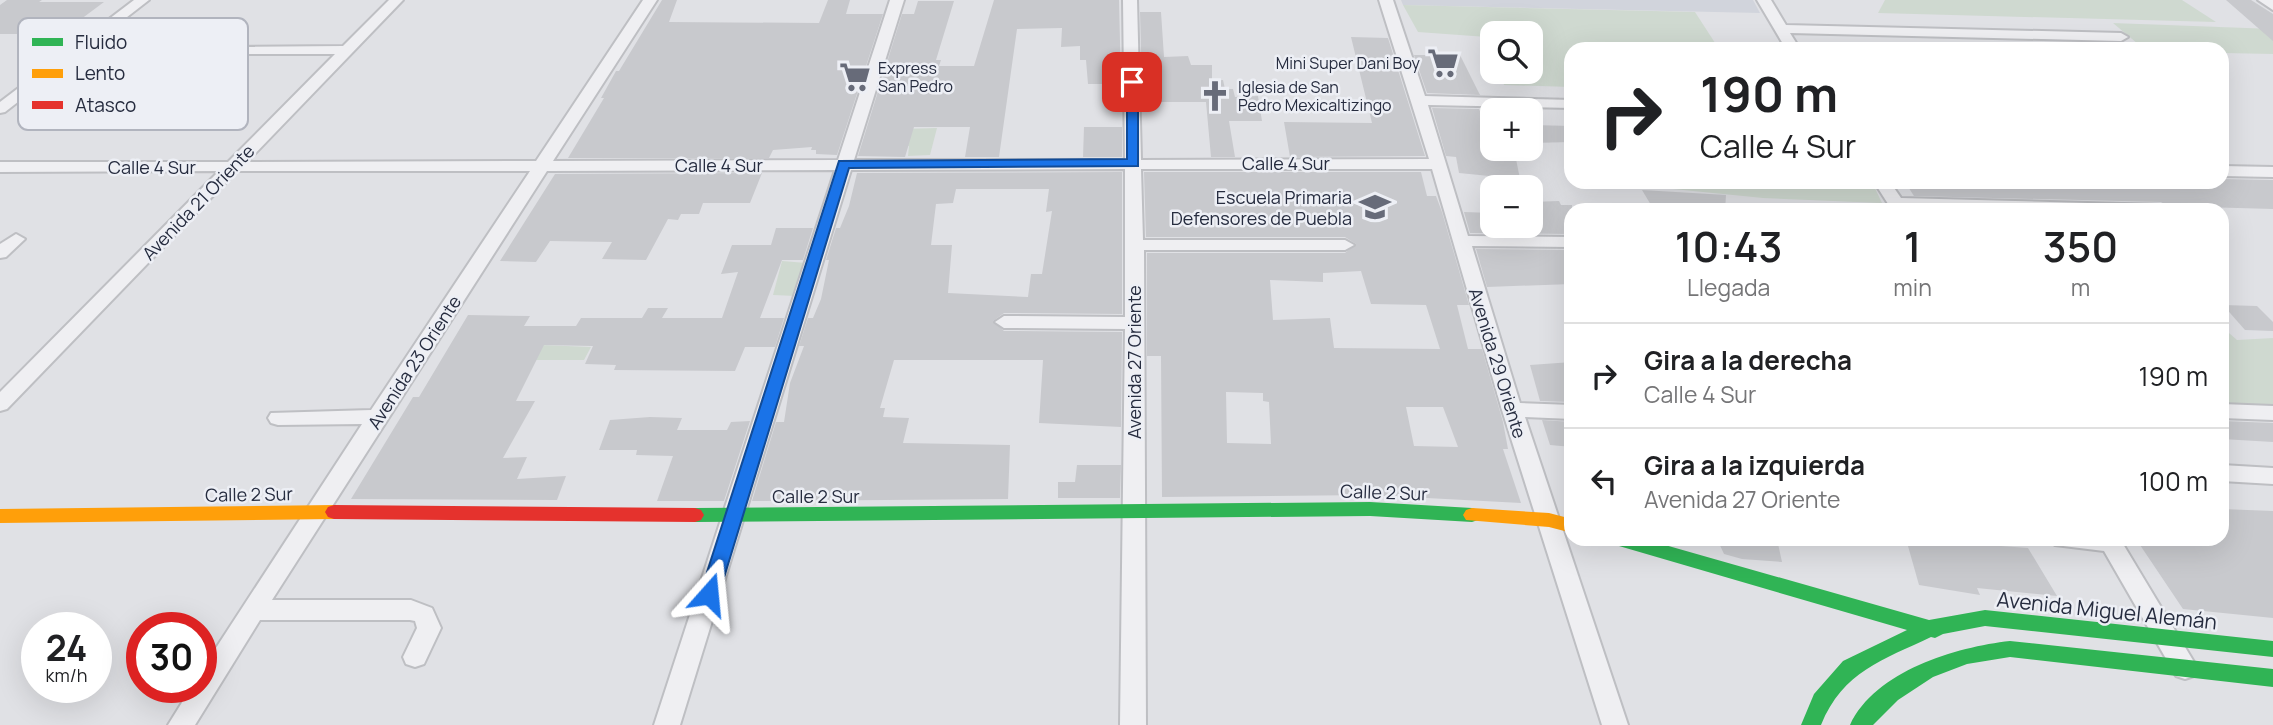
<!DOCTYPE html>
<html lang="es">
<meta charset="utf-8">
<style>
:root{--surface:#fff;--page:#f2f2f2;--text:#202124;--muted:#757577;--line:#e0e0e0}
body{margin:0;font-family:Manrope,sans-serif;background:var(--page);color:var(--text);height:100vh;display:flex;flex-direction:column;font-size:26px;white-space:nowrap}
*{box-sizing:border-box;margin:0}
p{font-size:23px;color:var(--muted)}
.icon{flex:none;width:38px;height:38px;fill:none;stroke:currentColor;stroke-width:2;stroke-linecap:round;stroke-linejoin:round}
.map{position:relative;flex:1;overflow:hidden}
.sheet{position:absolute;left:1564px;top:203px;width:665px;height:343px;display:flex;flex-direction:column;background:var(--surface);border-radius:21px;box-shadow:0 7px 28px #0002}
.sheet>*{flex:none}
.hud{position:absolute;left:1564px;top:42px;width:665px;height:147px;border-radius:21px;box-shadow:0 7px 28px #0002;background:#fff;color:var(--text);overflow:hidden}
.controls{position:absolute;left:1480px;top:21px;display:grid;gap:14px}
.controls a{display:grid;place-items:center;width:63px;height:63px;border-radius:14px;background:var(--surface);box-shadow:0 7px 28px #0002;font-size:35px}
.speed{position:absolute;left:21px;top:612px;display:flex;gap:14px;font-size:35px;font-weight:700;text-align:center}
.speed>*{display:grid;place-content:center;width:91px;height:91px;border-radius:50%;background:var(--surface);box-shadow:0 7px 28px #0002;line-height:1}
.speed small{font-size:18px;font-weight:400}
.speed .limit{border:10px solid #d22;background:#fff;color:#111}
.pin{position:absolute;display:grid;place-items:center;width:60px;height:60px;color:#fff;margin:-30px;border-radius:14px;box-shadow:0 4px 10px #0006}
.me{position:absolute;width:77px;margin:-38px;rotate:18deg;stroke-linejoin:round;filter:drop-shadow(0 0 5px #0008)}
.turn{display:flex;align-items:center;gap:24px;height:147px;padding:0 21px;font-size:32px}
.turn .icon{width:91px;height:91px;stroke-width:2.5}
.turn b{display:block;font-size:49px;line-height:60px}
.eta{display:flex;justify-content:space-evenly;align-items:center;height:119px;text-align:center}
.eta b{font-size:42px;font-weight:600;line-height:49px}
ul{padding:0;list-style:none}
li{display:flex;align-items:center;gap:21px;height:105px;padding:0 21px;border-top:2px solid var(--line)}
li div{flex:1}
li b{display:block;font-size:26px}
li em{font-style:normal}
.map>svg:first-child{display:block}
</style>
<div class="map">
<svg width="2273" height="725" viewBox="0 0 2273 725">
<rect width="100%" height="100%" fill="#e0e1e5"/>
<!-- built -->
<polygon fill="#d1d4dc" points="1401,0 1753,0 1760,13 1403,5"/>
<!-- green -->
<g fill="#cfd9d0">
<polygon points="1885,0 2182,0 2216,22 1878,13"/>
<polygon points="1403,5 1695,12 1719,49 1572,49 1571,87 1504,85 1500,72 1531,72 1531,33 1493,33 1493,53 1487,37 1418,32"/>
<polygon points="2113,23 2273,29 2273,54 2223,53 2222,49 2144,49"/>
<polygon points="937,128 930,155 908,156 909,146 900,146 903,129"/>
<polygon points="1650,182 1872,182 1882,203 1763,198 1653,187"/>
<polygon points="782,261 806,263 796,296 773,295"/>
<polygon points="2222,327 2237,340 2273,338 2273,410 2223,406"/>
<polygon points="541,345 591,347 584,360 533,360"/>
</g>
<!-- building -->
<g fill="#c8c9cd" fill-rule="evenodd">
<polygon points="7,0 42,0 39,2 104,2 61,34 0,34 0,5"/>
<polygon points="662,0 677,0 669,22 819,23 828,0 850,0 846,14 883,14 837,155 816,154 816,150 811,150 812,147 773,150 769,158 568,158 604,98 601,98 616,71 619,71"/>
<polygon points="994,0 1119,0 1121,84 1088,84 1086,60 1080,60 1080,46 1061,47 1062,28 1017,29 999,157 965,157 970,127 914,127 905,157 858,156 902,14 914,14 918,1 954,1 936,60 941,60 939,66 974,66"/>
<polygon points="2226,0 2251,0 2273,14 2273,41"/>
<polygon points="1140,12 1161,12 1164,57 1188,56 1191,65 1212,65 1212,81 1223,80 1225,89 1233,89 1235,97 1258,96 1262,121 1229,121 1235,157 1211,157 1206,102 1150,102 1151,84 1142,84"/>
<polygon points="1351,37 1388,38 1425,156 1290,157 1284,122 1372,123"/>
<polygon points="1414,55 1460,55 1480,95 1427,93"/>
<polygon points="1432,108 1479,109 1493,141 1493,149 1514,149 1520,179 1459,173 1456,157 1446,156"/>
<polygon points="1531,125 1572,126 1572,142 1531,143"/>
<polygon points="1084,127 1122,127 1122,157 1083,157"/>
<path d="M1122,172V314L1004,313L993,321L1004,331L1122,332L1121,427L1039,423L1043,360H894L880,408H885L883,417L909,418L903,443L1010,445L1008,499L752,501L776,422H784L790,383L804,346H799L808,318H813L821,299L829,260H826L836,228H840L849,206L857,173ZM956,189H1049L1046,212L1052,211L1042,274H1031L1028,297L948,293L952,245H931L936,204L953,203Z"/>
<path d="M1144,172H1421L1427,196H1436L1442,212L1469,305H1457L1468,349H1482L1503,422L1508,449H1503L1521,503L1370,495L1162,497L1161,356H1147V253H1345L1356,244L1345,237H1146ZM1361,271L1371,304L1426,305L1440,349L1334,348L1330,318L1273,320L1270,280L1323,282V273ZM1226,392L1263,393V401L1269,402L1271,444L1227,443ZM1406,407H1443L1458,447L1414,446Z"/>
<polygon points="762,173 750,203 703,203 699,214 681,214 678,220 668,219 646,260 602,259 612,242 550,241 536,262 500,261 555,174"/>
<polygon points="2222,179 2273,180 2273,209 2167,206 2161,202 1914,196 1905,182 2137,184 2135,182 2222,182"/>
<polygon points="1642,190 1726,195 1725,210 1654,210"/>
<polygon points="1559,201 1561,205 1572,205 1572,234 1470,233 1464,212 1493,213 1493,226 1531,226 1531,202"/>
<polygon points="776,228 813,228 803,260 782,260 760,318 784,318 775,347 745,347 735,371 614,370 616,365 585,364 593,346 544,345 516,401 535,401 503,458 527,457 517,479 566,476 557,500 351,499 413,397 419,397 468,315 530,316 524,326 576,326 581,318 642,318 648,308 668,308 662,318 722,318 738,272 721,274 732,245 771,245"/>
<polygon points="1476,249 1572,250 1572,284 1487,287"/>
<polygon points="2223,305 2257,306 2273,322 2273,331 2245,330"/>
<polygon points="1572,362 1572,402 1540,401 1530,365"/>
<polygon points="650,417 682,418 677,430 727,430 731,422 750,421 724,501 657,501 673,456 636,455 637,450 599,450 610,420"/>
<polygon points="1542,420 1572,422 1572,447 1550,445"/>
<polygon points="2222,421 2273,423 2273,442 2222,439"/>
<polygon points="1077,465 1121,465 1120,498 1058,498 1058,482 1075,482"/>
<polygon points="2222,509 2273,511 2273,618 2183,609 2136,539 2222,539"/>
<polygon points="1717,539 1777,539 1782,562 1742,559 1724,554"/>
<polygon points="1906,539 2028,548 2057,596 1977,588 1980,595 1919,585"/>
</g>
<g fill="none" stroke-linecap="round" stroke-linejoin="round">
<defs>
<g id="street">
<polygon points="134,0 149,0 5,112 0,113 0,102"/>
<polygon points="389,0 403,0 247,162 536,161 643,0 657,0 553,161 838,160 890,0 904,0 854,160 1125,160 1123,0 1137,0 1141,160 1429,159 1379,0 1393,0 1425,96 1572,100 1572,108 1428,105 1468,236 1572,237 1572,247 1472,246 1520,403 1572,405 1572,419 1525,417 1628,725 1602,725 1502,410 1432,169 1141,169 1143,240 1345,240 1354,245 1345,250 1144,250 1146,725 1120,725 1125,329 1004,328 995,322 1004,316 1125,317 1125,169 851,170 680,725 654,725 835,170 547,171 272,600 411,600 432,608 441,628 424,664 415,667 406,664 403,657 417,628 415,621 410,620 260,620 195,725 168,725 191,688 201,688 201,671 362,424 278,425 271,423 268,418 271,413 371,410 530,171 237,171 7,409 0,411 0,392 219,171 0,172 0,162 228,162 335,54 214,54 207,50 209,47 343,46"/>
<polygon points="1757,0 1771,0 1786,25 2121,33 2128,37 2121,41 1790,33 1800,49 1786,49"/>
<polygon points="2258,0 2273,0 2273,10"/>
<polygon points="2222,166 2273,167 2273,177 2222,176"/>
<polygon points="1874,182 1890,182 1901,198 2161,205 2169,210 1892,210"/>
<polygon points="16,234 25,239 6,257 0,258 0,244"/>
<polygon points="2222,404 2273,406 2273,420 2222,418"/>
<polygon points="2222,465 2273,468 2273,484 2222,481"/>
<polygon points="2052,539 2120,539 2194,662 2197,669 2194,676 2185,679 2176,676 2104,551 2055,545"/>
</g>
</defs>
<!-- street casing -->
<use href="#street" stroke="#bebfc3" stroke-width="4"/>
<!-- street -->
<use href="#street" fill="#efeff2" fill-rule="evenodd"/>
<!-- fast -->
<g fill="#30b455" fill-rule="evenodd">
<polygon points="1370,502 1472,508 1478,510 1481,515 1478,520 1472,522 1370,516 695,522 689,520 686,515 689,510 695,508"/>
<path d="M1610,539H1644L1929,620L1985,610L2273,641V657L1985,626L1943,634L1935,638L1931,637C1883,660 1843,671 1821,725H1801L1814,694L1843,661L1907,630L1619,546L1613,544Z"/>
<path d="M2010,641L2273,669V687L2010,657L1967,664L1933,677L1898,700L1873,725H1850C1875,671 1956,647 2010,641Z"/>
</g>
<!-- slow -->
<g fill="#ff9f0a" fill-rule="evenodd">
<polygon points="334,505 340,507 343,512 340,517 334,519 0,523 0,509"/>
<polygon points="1472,508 1549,513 1572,519 1572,533 1549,527 1466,520 1463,515 1466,510"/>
</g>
<!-- jam -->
<polygon fill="#e5322d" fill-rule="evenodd" points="334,505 695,508 701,510 704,515 701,520 695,522 334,519 328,517 325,512 328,507"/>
</g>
<!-- route -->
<polygon fill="#1a73e8" stroke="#114b97" stroke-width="2" points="1127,79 1138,82 1138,166 849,168 719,594 716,600 709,602 702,600 700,594 839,161 1127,159"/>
<!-- icons -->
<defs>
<symbol id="supermarket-bare" viewBox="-9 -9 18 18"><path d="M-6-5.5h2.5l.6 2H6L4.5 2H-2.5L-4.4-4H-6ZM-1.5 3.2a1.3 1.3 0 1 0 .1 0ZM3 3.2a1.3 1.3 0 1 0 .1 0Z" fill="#676b79" stroke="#edeff5" stroke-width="2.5" paint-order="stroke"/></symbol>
<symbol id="church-bare" viewBox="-9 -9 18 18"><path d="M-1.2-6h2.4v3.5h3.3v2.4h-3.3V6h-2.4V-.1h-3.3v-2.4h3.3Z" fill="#676b79" stroke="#edeff5" stroke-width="2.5" paint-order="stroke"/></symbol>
<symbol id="school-bare" viewBox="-9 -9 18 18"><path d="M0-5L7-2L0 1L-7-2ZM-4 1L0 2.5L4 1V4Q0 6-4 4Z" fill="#676b79" stroke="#edeff5" stroke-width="2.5" paint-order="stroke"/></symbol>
</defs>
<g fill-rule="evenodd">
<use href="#supermarket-bare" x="1421" y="41" width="44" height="44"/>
<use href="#supermarket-bare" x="833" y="55" width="44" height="44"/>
<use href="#church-bare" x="1193" y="74" width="44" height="44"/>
<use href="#school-bare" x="1353" y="185" width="44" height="44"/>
</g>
<g text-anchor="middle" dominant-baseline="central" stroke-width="5" stroke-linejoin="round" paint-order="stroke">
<!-- far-poi labels -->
<g font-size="16" fill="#262c3f" stroke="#edeff5" text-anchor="start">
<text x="1420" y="63" text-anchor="end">Mini Super Dani Boy</text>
<text x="878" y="68">Express<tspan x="878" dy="18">San Pedro</tspan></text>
<text x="1238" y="87">Iglesia de San<tspan x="1238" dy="18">Pedro Mexicaltizingo</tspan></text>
</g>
<!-- street labels -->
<g font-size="18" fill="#262c3f" stroke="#edeff5">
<text x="1286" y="163">Calle 4 Sur</text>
<text x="719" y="165">Calle 4 Sur</text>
<text x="152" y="167">Calle 4 Sur</text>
<text transform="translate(198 202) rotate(-46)">Avenida 21 Oriente</text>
<text transform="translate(414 362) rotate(-57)">Avenida 23 Oriente</text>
<text transform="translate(1134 362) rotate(-90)">Avenida 27 Oriente</text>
<text transform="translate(1498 363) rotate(73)">Avenida 29 Oriente</text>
<text transform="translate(1384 492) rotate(2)">Calle 2 Sur</text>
<text transform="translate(249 494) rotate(-1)">Calle 2 Sur</text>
<text x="816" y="496">Calle 2 Sur</text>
</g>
<!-- poi labels -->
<g font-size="18" fill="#262c3f" stroke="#edeff5" text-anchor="end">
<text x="1352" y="197">Escuela Primaria<tspan x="1352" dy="21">Defensores de Puebla</tspan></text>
</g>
<!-- near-street labels -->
<g font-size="21" fill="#262c3f" stroke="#edeff5">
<text transform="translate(2107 610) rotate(6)">Avenida Miguel Alemán</text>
</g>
</g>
<!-- legend -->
<rect x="18" y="18" width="230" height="112" rx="10" fill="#edeff5" stroke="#b1b4be" stroke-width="2"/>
<rect x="32" y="38" width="31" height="8" fill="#30b455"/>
<rect x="32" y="69" width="31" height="9" fill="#ff9f0a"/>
<rect x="32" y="101" width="31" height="8" fill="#e5322d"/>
<g font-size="19" fill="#262c3f">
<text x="75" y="49">Fluido</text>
<text x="75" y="80">Lento</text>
<text x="75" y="112">Atasco</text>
</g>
</svg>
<div class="controls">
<a><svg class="icon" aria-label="search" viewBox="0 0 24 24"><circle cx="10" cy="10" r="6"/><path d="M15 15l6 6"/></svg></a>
<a>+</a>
<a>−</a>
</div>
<div class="speed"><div>24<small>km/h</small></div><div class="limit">30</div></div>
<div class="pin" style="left:1132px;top:82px;background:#d93025"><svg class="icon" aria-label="arrive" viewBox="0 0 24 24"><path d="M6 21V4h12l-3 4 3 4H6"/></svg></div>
<svg class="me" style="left:709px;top:594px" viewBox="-20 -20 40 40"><path d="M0-17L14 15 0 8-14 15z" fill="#1a73e8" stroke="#fff" stroke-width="4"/></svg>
<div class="hud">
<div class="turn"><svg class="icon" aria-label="right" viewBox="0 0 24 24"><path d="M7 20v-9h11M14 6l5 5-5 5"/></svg><div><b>190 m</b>Calle 4 Sur</div></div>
</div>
<section class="sheet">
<div class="eta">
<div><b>10:43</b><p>Llegada</p></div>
<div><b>1</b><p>min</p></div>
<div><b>350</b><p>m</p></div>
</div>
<ul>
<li><svg class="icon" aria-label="right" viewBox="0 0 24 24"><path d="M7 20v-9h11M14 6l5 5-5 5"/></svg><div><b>Gira a la derecha</b><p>Calle 4 Sur</p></div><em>190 m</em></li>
<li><svg class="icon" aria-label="left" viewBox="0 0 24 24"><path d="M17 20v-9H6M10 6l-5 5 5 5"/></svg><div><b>Gira a la izquierda</b><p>Avenida 27 Oriente</p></div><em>100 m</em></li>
</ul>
</section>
</div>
